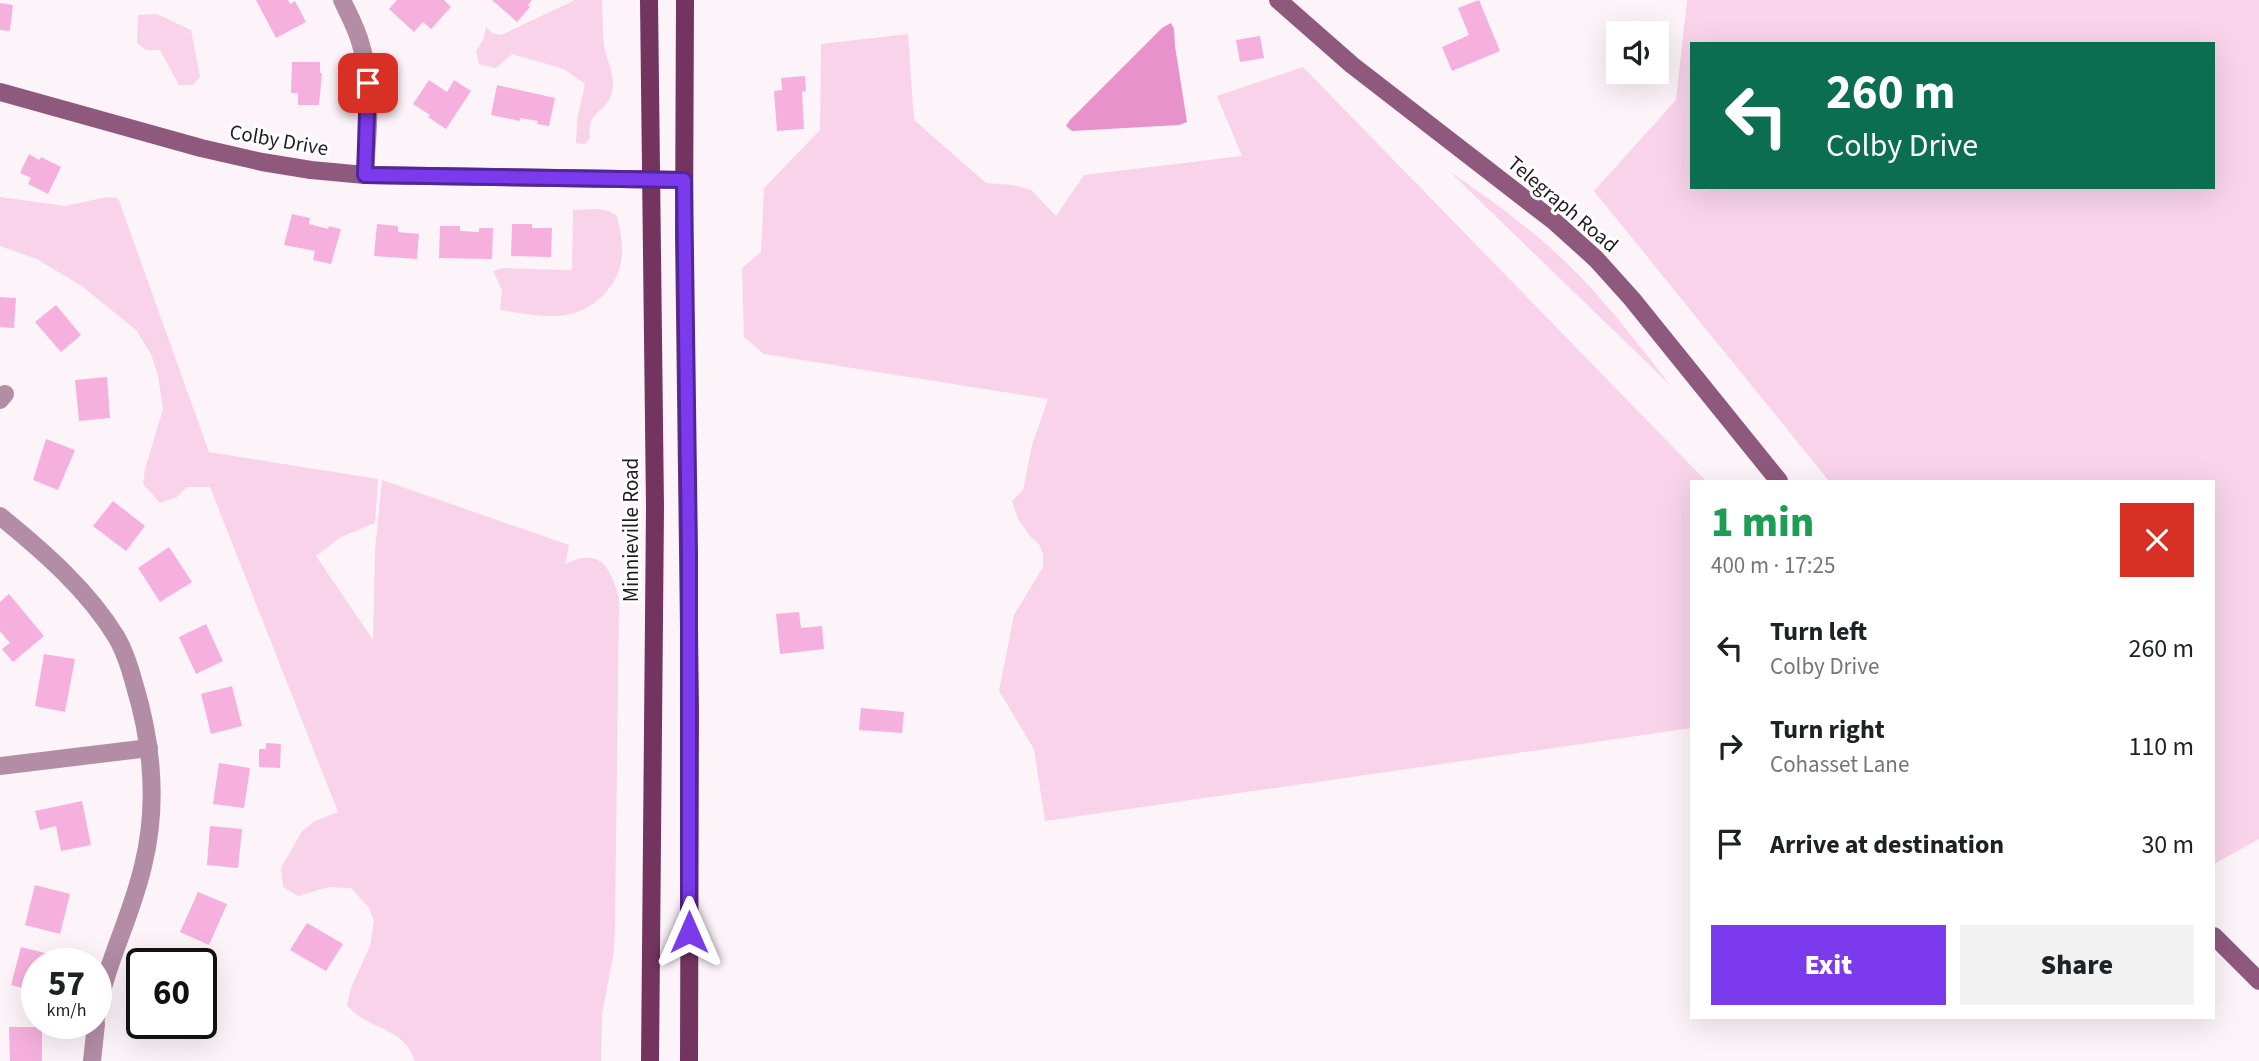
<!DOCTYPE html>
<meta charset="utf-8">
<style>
:root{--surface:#fff;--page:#f2f2f2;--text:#202124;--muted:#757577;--accent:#7c3aed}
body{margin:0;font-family:"Source Sans 3",sans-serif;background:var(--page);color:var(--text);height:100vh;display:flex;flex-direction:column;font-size:26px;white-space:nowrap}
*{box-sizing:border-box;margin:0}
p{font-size:23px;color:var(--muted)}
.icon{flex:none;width:38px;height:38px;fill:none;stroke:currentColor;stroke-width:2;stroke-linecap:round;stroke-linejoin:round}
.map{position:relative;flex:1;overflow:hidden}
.panel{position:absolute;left:1690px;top:480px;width:525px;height:539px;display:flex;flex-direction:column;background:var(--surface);border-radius:0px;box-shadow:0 7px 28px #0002}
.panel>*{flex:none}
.hud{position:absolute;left:1690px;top:42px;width:525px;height:147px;border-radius:0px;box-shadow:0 7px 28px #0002;background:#0b6e4f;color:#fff;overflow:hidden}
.buttons{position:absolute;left:1606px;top:21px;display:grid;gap:14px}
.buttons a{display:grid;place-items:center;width:63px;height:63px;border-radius:0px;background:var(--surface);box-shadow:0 7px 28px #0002;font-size:35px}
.speed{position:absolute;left:21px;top:948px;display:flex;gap:14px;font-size:35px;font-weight:700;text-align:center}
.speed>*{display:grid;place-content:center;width:91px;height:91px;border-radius:50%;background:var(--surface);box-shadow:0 7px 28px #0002;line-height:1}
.speed small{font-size:18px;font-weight:400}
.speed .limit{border:4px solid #111;border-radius:10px;background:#fff;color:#111}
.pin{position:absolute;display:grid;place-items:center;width:60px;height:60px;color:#fff;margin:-30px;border-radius:14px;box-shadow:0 4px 10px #0006}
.me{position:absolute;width:77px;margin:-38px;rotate:0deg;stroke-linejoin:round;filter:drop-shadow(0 0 5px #0008)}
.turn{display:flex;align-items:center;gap:24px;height:147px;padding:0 21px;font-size:32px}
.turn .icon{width:91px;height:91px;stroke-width:2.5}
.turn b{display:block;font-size:49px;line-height:60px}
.round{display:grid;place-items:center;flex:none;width:74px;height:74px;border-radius:0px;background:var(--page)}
.overview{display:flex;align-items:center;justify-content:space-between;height:119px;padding:0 21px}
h1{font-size:42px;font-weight:800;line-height:52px;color:#1e9e55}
.cta{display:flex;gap:14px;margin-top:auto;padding:14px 21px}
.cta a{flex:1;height:80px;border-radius:0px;background:var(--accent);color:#fff;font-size:28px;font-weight:800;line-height:80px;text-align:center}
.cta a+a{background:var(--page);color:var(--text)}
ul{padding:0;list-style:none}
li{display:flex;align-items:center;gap:21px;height:98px;padding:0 21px}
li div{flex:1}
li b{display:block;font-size:26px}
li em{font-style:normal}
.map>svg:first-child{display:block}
</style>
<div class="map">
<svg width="2259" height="1061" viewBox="0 0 2259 1061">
<rect width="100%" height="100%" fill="#fdf4fa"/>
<!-- green -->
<g fill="#f8d3ea" fill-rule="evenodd">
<path d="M575,0H602C603,15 602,30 604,44C606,61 616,75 612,92C606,116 587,107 590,138L585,144L576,143L577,120L585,84L564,69L512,54L496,68L479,64L476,51L483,40L486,27L492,33L501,35Z"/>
<path d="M1687,0H2259V839L2214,864V481H1829L1594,191L1676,100ZM1692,44H2214V187H1692Z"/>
<polygon points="157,14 191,30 200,77 193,85 179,85 160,50 146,50 137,43 138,15"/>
<polygon points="908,34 914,120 986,183 1013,185 1031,190 1056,216 1084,175 1242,156 1217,96 1303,67 1706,481 1692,481 1692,728 1045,821 1034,749 999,691 1014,615 1043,567 1043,554 1039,544 1030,536 1018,519 1012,501 1023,490 1032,445 1048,399 764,354 744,337 742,268 761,252 764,188 820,130 821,44"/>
<path d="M1450,172C1501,206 1551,244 1592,289C1620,320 1645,353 1671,386Z"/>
<path d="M0,197L65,206L107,197L118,198L209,452L378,479L375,523L341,537L316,556L373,640L375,551L382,480L569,545L565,564C601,547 610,567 619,598L615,925L614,951L602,1014L601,1061H415C407,1036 386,1031 365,1020C358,1016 353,1011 347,1006L351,988L370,946L374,921L369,908L351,888L329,887L298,896L283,887L281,868L302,831L315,821L338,812L210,487H187L177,497L160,503L143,484L145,469L163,409L158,376L151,354L136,330L83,287L37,259L0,246Z"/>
<path d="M598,209L609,211L617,216C619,226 622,237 622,248C624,283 594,313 559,316C539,317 519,313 500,310L502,290L493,271L503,268L572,270L573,210Z"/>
</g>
<!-- water -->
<polygon fill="#e792cb" points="1171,23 1174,29 1175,46 1187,122 1179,125 1072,131 1066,126 1070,120 1162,28"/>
<!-- building -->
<g fill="#f6b0dd">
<polygon points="256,0 288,0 290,4 295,1 306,22 276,38"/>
<polygon points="397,0 444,0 451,7 431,29 423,22 414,32 389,9"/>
<polygon points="492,0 532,0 528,5 530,7 517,22"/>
<polygon points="1479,0 1500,51 1452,71 1442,47 1469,35 1458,8"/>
<polygon points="0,3 13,5 10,31 0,30"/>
<polygon points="1260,36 1264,58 1240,62 1236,40"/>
<polygon points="292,62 320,62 320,73 322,73 319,105 298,105 298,93 291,93"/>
<polygon points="805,76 806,91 802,92 804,129 777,131 774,91 782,90 781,78"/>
<polygon points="429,80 447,92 454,80 471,91 446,129 428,117 430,115 413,104"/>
<polygon points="497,85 555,98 549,126 537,124 538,121 520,118 520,121 491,115"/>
<polygon points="29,154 39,160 41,157 61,167 48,194 28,184 31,178 20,173"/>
<polygon points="292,214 310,218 309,224 328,229 329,226 341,229 331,264 313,260 315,251 284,245"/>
<polygon points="377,224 398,226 398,232 419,234 417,259 374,256"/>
<polygon points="512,224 532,224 532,228 552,228 551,257 511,256"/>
<polygon points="440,226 460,226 460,231 479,232 479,228 493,228 492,259 439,258"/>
<polygon points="0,297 16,298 14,328 0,327"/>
<polygon points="56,305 81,335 61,352 35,322"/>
<polygon points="107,377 110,418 79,421 75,380"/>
<polygon points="46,439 75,450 58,490 33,480"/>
<polygon points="113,501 145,526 126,551 93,526"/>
<polygon points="169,547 192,582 160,602 138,568"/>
<polygon points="9,594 44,636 13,662 2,649 10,643 0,631 0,602"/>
<polygon points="799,612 801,628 822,626 824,649 780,654 776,614"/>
<polygon points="206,624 223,661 196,674 179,637"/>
<polygon points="44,654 75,659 65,712 35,706"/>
<polygon points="232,686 242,726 211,734 201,694"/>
<polygon points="861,708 904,712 902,733 859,730"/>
<polygon points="266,743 281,744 280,768 259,767 259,749 266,749"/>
<polygon points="219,763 250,768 244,808 213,804"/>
<polygon points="82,801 91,845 61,851 56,826 40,830 35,811"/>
<polygon points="210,826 242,829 238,868 207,865"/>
<polygon points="35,885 70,894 60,934 25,925"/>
<polygon points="198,892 227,904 209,945 180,932"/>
<polygon points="307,923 343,944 326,971 290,950"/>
<polygon points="21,947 53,955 51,964 37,964 37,992 11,985"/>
<polygon points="9,1027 42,1027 42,1061 10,1061"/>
</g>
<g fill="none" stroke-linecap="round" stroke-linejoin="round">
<!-- street -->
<g stroke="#b28da5" stroke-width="18">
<path d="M342,0C349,15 357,29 361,45C374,87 367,132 365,175"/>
<polyline points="0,400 5,394"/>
<path d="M0,516C43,551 88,590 117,638C125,652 130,668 134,683C152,742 158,806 143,866C131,918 105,965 96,1018"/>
<polyline points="0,766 149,748"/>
<polyline points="92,1061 96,1024"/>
</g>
<!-- secondary -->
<g stroke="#8e597d" stroke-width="18">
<polyline points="1278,0 1352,65 1555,222 1596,259 1632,299 1779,481"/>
<polyline points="0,92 201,148 262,162 311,170 365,175 684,180"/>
<polyline points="2214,936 2259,981"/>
</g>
<!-- primary -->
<g stroke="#733460" stroke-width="18">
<polyline points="649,0 655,507 650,1061"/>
<polyline points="685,0 684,235 690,709 689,1061"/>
</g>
</g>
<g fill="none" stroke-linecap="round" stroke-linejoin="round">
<defs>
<polyline id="route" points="368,83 365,175 684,180 689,554 689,932"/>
</defs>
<!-- route casing -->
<use href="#route" stroke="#51269a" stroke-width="18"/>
<!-- route -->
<use href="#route" stroke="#7c3aed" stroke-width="12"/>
</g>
<g text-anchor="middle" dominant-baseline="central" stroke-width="6" stroke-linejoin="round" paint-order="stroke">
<!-- street labels -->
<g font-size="21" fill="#211b1f" stroke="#fff">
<text transform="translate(279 140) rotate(10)">Colby Drive</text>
<text transform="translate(1563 204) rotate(40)">Telegraph Road</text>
<text transform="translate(631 530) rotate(-90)">Minnieville Road</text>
</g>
</g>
</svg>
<div class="buttons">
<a><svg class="icon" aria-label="sound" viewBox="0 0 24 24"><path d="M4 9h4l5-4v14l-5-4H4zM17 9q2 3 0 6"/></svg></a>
</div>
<div class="speed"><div>57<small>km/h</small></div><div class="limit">60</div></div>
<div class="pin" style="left:368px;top:83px;background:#d93025"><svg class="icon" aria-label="arrive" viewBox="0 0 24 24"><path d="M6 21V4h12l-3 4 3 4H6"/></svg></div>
<svg class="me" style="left:689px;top:932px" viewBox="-20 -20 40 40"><path d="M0-17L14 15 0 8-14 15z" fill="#7c3aed" stroke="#fff" stroke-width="4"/></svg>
<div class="hud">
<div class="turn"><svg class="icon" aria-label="left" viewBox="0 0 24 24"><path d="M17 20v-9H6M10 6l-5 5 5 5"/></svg><div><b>260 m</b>Colby Drive</div></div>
</div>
<section class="panel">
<div class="overview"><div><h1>1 min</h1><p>400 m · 17:25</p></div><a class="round" style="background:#d93025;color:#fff"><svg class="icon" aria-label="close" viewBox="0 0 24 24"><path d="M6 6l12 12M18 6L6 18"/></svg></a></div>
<ul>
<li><svg class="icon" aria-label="left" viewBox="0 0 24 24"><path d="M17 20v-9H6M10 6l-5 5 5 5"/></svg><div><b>Turn left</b><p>Colby Drive</p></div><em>260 m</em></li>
<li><svg class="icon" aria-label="right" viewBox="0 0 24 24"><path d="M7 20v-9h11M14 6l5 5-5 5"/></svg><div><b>Turn right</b><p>Cohasset Lane</p></div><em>110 m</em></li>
<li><svg class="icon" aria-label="arrive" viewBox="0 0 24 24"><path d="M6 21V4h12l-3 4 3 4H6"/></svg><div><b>Arrive at destination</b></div><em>30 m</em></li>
</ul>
<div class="cta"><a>Exit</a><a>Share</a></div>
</section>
</div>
